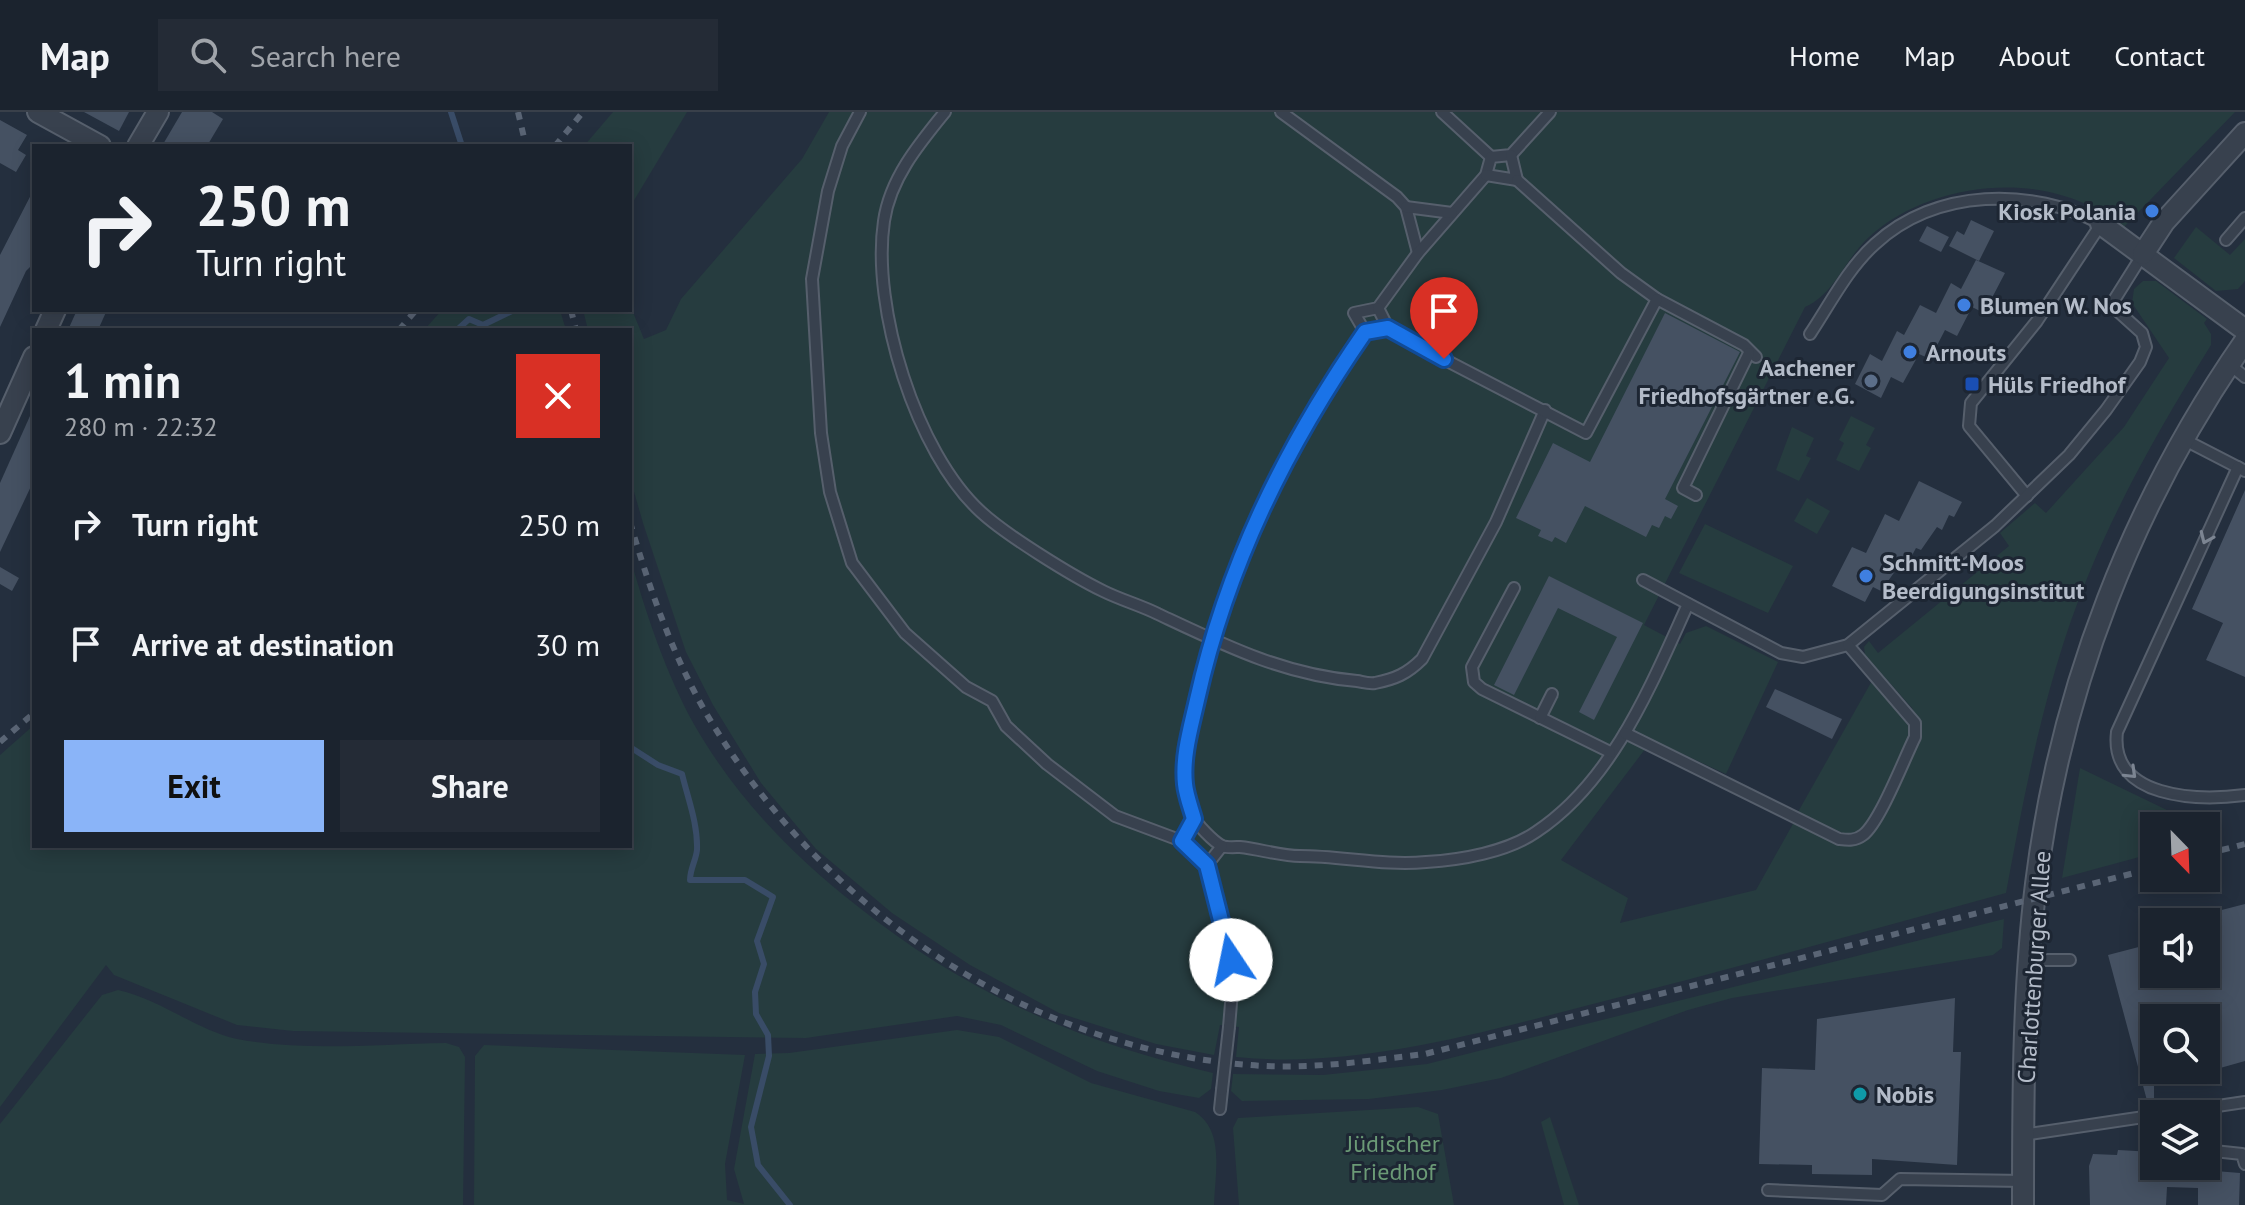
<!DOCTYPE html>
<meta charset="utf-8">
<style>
:root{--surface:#1b232e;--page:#242b36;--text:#f1f3f6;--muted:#a0a4aa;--line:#39404a;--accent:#8ab4f8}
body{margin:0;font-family:"PT Sans",sans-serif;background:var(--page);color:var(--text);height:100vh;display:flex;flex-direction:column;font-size:30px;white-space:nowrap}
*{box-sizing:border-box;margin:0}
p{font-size:26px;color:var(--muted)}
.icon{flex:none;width:44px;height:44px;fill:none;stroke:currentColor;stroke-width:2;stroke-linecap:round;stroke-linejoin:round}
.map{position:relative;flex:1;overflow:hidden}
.details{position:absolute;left:32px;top:216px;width:600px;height:520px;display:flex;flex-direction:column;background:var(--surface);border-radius:0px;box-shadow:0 4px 20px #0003,0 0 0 2px var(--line)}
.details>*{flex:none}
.banner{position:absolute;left:32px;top:32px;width:600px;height:168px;border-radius:0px;box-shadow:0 4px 20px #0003,0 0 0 2px var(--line);background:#1b232e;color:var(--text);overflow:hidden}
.needle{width:52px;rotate:157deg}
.controls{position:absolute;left:2140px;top:700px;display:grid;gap:16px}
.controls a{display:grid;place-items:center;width:80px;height:80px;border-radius:0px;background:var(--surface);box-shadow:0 4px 20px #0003,0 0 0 2px var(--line);font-size:40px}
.pin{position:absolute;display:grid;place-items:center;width:68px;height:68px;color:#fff;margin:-82px -34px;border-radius:50% 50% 50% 0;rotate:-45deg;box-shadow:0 0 8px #0007}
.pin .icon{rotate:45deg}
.me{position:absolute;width:88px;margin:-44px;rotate:349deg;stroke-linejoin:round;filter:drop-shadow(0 0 6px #0008)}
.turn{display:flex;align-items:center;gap:28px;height:168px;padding:0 32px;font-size:36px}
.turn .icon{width:104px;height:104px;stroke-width:2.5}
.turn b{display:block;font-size:56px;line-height:68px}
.round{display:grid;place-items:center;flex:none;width:84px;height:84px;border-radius:0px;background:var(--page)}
.summary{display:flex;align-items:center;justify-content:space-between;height:136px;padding:0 32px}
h1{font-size:48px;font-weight:700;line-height:60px}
.cta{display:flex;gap:16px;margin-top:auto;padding:16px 32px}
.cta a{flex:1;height:92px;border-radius:0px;background:var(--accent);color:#111;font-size:32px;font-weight:700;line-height:92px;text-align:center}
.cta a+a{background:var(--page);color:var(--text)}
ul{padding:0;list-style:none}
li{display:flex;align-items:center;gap:24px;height:120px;padding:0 32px}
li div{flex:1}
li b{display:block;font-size:30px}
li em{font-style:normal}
header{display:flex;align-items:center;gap:48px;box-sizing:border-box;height:112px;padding:0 40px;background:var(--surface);border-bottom:2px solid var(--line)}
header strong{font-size:38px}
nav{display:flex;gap:44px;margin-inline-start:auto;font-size:28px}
.search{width:560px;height:72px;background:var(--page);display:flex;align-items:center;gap:20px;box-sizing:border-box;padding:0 28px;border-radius:0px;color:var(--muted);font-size:30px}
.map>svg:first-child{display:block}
</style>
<header>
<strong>Map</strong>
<div class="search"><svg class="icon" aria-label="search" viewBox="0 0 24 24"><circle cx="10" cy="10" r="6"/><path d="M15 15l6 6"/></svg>Search here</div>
<nav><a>Home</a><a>Map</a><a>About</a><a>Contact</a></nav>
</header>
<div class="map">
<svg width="2245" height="1093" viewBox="0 0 2245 1093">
<rect width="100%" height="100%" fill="#242f3e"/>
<!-- green -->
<g fill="#263c3f">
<polygon points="613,0 687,0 630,95 630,34 584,34"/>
<path d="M829,0H2235L2124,115C2105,102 2086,90 2064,84C2001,64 1918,80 1869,125C1844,148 1835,182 1805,195L1644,513L1680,532L1686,521L1706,514L1778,550L1726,662L1652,628L1561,748L1628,786L1620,811L1756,778L1794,710C1825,726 1850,748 1876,714L1920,612L1912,596L1865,543L1864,535L1869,529L1878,541L2009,434L2000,421L2035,391L2046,401L2124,315L2169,246L2132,191L2134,177L2143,169H2156L2207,207L2204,211L2211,222V233C2165,307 2121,383 2088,464C2046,566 2026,673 2006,781C1867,819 1729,858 1589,893C1477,922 1354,957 1236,945L1239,915L1220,913L1214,943L1156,932L1059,901L970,853L892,801L816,737L761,671L713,593L686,540L643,411L630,366V218H588L583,198H630V193L644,227L666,218L681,187L802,47Z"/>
<polygon points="2196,115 2230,143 2245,127 2245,169 2238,177 2216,179 2174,146"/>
<polygon points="442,198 560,198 566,218 424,218"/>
<polygon points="1851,304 1875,316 1866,333 1871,336 1859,359 1836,348 1844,331 1839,328"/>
<polygon points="1792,315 1814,326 1806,344 1811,346 1799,369 1776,358"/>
<polygon points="1807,386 1830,399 1817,422 1794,409"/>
<polygon points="1705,412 1793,454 1768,501 1679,461"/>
<path d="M630,445C646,502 666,562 695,614C736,685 792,743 856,793C966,881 1076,929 1213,961L1211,977L1199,986L1159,979L1097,959L1001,913L957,904L806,926L293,919L237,913L114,863L106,853L0,995V643L34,613V734H630Z"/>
<polygon points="1873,567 1911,614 1910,626 1869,708 1860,720 1849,724 1798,700"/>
<polygon points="2080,656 2200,714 2154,714 2154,741 2062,766"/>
<polygon points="2004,807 2002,836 1993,843 1732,886 1688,898 1501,966 1442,978 1369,987 1242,989 1231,979 1233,962 1323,963 1427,952"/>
<path d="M118,878C160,887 196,918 237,927C304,940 378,932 446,931L459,935L465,945L463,1093H0V1012L102,883Z"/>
<path d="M957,918L999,925L1091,971L1195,1000C1225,1019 1215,1061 1214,1093H474L475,944L484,933L745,943L725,1052L727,1088L744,1092L734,1057L755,942L789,941Z"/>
<polygon points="1418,995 1438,1002 1454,1093 1239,1093 1233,1016 1238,1006"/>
<polygon points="1550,1005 1579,1093 1564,1093 1541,1010"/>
</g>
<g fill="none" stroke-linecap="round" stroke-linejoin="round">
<!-- stream -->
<g stroke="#394c67" stroke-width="6">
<polyline points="451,0 462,34"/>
<polyline points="457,218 469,207 483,213 514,198"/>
<path d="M630,635L658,653L682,662C688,687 698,712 697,738C696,748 690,757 690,768H745L773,785L757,829L764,852L755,880L756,902L768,923L769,944L751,1015L758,1053L790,1093"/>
</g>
</g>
<!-- building -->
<g fill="#455162">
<polygon points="84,0 129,0 119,19"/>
<polygon points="182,0 212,0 223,7 207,34 162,34"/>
<polygon points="0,8 27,23 18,38 26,43 16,60 0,51"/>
<polygon points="34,77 34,151 26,159 0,215 0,143"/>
<polygon points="1971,108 1994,119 1979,149 1949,134 1957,119 1964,123"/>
<polygon points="1927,114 1949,125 1941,140 1919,129"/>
<polygon points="1976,148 2005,161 1984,201 1972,195 1957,224 1945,218 1930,247 1919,242 1903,271 1891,265 1881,286 1855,272 1870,242 1882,249 1897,219 1904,223 1920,193 1936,201 1951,171 1961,177"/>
<polygon points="77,198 107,198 98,218 68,218"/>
<polygon points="1665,201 1740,240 1665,387 1678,394 1671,407 1665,404 1659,416 1652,413 1646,425 1585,394 1566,431 1555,425 1552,430 1538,424 1541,418 1516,406 1553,331 1590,350"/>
<polygon points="34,295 34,368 0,440 0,371"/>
<polygon points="1919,369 1962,390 1954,405 1949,403 1942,418 1937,415 1921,438 1916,436 1908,451 1903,448 1881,479 1873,475 1865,490 1832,474 1852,435 1866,441 1885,402 1899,409"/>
<polygon points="2245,378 2245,565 2206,548 2223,511 2192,497"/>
<polygon points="0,455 19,466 12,479 0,472"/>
<polygon points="1549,464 1643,511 1594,608 1579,600 1617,525 1558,496 1514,583 1494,573"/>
<polygon points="1775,577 1842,607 1832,627 1766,595"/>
<polygon points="2245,792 2245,949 2206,960 2206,906 2154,906 2154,958 2195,958 2196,963 2154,974 2154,995 2149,996 2108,843 2154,831 2154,862 2206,862 2206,802"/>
<polygon points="1955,886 1953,940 1961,940 1957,1053 1872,1047 1872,1063 1812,1062 1812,1053 1759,1052 1762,956 1815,958 1817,907"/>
<polygon points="2118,1038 2154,1040 2154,1054 2240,1061 2239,1093 2198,1093 2198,1076 2167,1075 2166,1093 2090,1093 2089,1054 2093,1042 2117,1043"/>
</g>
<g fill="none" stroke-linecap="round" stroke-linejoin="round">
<defs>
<g id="lane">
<polyline points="860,0 842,34 828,79 812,167 821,321 830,380 852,451 905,521 966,575 992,589 1006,614 1047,652 1115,704 1182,729"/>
<path d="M945,0C918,33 890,67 884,109C871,195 916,341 981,400C1006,423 1072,464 1103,479C1121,488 1140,493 1158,502C1224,533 1284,563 1357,569C1363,570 1369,572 1375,571C1395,567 1407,562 1422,547L1496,410L1545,298"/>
<polyline points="1281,0 1397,85 1406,95 1418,141"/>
<polyline points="1442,0 1491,45"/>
<path d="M1550,0L1511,43L1491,45L1486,63L1418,141L1378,196L1354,201L1365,220C1287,334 1227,451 1197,586C1189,624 1177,666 1193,704C1196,712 1214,730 1222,734C1227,736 1236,735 1240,735C1260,737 1280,744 1300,744C1342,744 1384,754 1426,750C1461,748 1507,740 1536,720C1613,669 1651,573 1688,492"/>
<polyline points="1486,63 1517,68 1511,43"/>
<polyline points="1517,68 1621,161 1657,187 1744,233 1756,245"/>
<polyline points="1406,95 1452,101"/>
<polyline points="2226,128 2245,106"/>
<polyline points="1378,196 1388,216 1405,227 1586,321 1657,187"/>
<polyline points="1365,220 1388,216"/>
<path d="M1810,222C1830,192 1848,156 1875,132C1936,76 2032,75 2101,112L2037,209L1971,291L1969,314L2027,384"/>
<polyline points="2229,252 2245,265"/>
<polyline points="2183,327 2245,359"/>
<path d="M2238,355L2117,620C2109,687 2198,689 2245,683"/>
<polyline points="1696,383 1683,376 1749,241"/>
<polyline points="1643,468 1781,541 1803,545 1848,533 1995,414 2069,343 2106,298 2140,250 2146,235 2142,221 2111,193 2143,142"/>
<polyline points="1514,476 1472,555 1474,570 1482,577 1610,640"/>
<polyline points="1540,606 1552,582"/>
<path d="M1625,621L1839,727C1848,728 1855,729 1863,723C1880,710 1904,647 1915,625V611L1848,533"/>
<polyline points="1194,707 1182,729 1207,753 1228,828 1233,868 1229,915"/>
<polyline points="1207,753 1222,734"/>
<polyline points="2029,848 2070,848"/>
<polyline points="1220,997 1222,978"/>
<polyline points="2023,1023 2245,990"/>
<polyline points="2214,1039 2242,1042 2245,1052"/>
<polyline points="1768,1078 1882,1083 1900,1067 2023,1069"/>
</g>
<g id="street">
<polyline points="38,0 100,34"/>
<polyline points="138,34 158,0"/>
<polyline points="2101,112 2245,218"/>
<polyline points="2143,142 2164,110 2245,21"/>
<polyline points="46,218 55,198"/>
<polyline points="0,321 34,245"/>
<path d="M2023,1093C2023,987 2023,878 2036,772C2060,577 2133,390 2245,229"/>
</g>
</defs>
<!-- lane casing -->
<use href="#lane" stroke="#565f6c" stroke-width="14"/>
<!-- street casing -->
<use href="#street" stroke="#565f6c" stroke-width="24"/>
<!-- lane -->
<use href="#lane" stroke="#38414e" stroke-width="10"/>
<!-- street -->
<use href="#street" stroke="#38414e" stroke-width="20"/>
<!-- rail -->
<g stroke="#5a6575" stroke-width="6" stroke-dasharray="8 8" stroke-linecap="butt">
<polyline points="518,0 526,34"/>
<polyline points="555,34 583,0"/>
<polyline points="571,198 576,218"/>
<polyline points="399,218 416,198"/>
<path d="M630,410C649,475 672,542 706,601C820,795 1023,936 1250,953C1308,958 1367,949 1425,942L2154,756"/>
<polyline points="0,630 34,601"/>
<polyline points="2206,742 2245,732"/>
</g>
<defs>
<polyline id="lane-bridge" points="1222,978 1229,915"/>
</defs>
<!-- lane-bridge casing -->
<use href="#lane-bridge" stroke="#565f6c" stroke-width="14" stroke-linecap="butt"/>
<!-- lane-bridge -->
<use href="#lane-bridge" stroke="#38414e" stroke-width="10"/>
</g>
<!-- one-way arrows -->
<defs><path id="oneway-chevron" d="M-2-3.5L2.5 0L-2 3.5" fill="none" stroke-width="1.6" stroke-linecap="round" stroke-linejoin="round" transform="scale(2)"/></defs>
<g stroke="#7c8592">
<use href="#oneway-chevron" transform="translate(2206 426) rotate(114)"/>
<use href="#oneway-chevron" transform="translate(2131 661) rotate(44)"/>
</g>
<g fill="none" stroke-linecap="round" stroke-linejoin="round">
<defs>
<path id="route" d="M1231,848L1207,753L1182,729L1194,707C1191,696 1186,683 1185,672C1182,644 1191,615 1197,588C1227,453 1286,334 1365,220L1388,216L1444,247"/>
</defs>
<!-- route casing -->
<use href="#route" stroke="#114b97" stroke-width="20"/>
<!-- route -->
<use href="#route" stroke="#1a73e8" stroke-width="14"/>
</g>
<!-- markers -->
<g fill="#3f7fe0" stroke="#1d2633" stroke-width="3">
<circle cx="2152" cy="99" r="8"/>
<circle cx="1964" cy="193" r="8"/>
<circle cx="1910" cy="240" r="8"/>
<circle cx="1866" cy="464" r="8"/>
</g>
<circle fill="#5c6f8a" stroke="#1d2633" stroke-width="3" cx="1871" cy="269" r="8"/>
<rect fill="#1a4fb4" stroke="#1d2633" stroke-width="3" x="1964" y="264" width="16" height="16" rx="4"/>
<circle fill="#0f9aa8" stroke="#1d2633" stroke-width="3" cx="1860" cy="982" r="8"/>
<g text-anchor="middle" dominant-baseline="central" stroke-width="6" stroke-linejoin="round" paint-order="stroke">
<!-- poi labels -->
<g font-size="24" font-weight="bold" fill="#b4bcc9" stroke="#1d2633" text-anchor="start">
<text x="2136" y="99" text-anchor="end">Kiosk Polania</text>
<text x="1980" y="193">Blumen W. Nos</text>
<text x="1926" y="240">Arnouts</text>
<text x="1855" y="255" text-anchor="end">Aachener<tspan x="1855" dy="28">Friedhofsgärtner e.G.</tspan></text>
<text x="1988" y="272">Hüls Friedhof</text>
<text x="1882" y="450">Schmitt-Moos<tspan x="1882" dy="28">Beerdigungsinstitut</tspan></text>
<text x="1876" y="982">Nobis</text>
</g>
<!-- street labels -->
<g font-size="24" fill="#b4bcc9" stroke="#1d2633">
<text transform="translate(2034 855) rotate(-86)">Charlottenburger Allee</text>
</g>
<!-- park labels -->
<g font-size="24" fill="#6b9a76" stroke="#1d2633">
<text x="1393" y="1031">Jüdischer<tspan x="1393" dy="28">Friedhof</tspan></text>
</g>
</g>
</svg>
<div class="controls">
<a><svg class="needle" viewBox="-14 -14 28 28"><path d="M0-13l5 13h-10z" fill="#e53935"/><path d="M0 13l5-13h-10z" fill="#a0a4aa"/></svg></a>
<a><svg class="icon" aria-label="sound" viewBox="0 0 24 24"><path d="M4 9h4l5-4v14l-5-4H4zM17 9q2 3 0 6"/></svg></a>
<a><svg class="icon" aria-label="search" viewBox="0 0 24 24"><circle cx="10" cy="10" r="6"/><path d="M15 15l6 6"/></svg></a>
<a><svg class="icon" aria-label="layers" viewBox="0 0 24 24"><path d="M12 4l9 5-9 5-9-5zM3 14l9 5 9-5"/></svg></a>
</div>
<div class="pin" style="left:1444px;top:247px;background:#d93025"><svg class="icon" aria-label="arrive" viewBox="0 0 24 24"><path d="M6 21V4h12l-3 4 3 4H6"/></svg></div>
<svg class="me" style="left:1231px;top:848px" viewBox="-20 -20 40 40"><circle r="19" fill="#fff"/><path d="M0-13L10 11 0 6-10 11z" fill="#1a73e8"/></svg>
<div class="banner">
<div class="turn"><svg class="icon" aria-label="right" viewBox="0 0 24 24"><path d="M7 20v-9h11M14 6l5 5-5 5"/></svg><div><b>250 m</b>Turn right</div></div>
</div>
<section class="details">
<div class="summary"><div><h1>1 min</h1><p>280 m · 22:32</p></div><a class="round" style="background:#d93025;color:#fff"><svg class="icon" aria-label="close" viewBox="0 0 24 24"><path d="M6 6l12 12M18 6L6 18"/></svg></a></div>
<ul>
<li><svg class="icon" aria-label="right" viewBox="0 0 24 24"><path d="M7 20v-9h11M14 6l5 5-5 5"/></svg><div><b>Turn right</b></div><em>250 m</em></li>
<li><svg class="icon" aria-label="arrive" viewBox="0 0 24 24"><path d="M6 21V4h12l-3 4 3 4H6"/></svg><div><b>Arrive at destination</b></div><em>30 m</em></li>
</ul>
<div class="cta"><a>Exit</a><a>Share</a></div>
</section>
</div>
